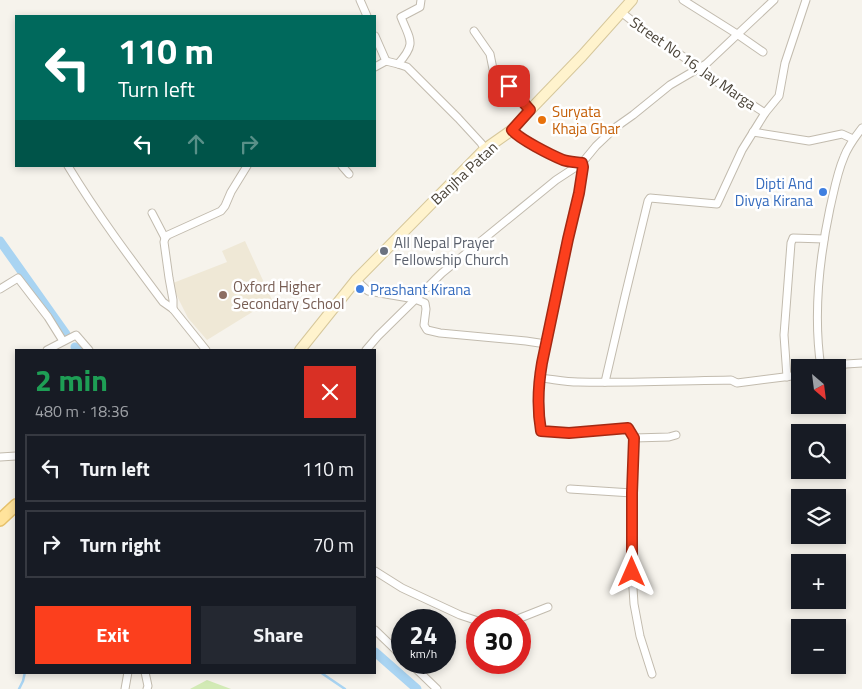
<!DOCTYPE html>
<meta charset="utf-8">
<style>
:root{--surface:#171b24;--page:#242831;--text:#f1f3f6;--muted:#9ea1a6;--line:#363941;--accent:#fc3f1d}
body{margin:0;font-family:"Titillium Web",sans-serif;background:var(--page);color:var(--text);height:100vh;display:flex;flex-direction:column;font-size:19px;white-space:nowrap}
*{box-sizing:border-box;margin:0}
p{font-size:16px;color:var(--muted)}
.icon{flex:none;width:28px;height:28px;fill:none;stroke:currentColor;stroke-width:2;stroke-linecap:round;stroke-linejoin:round}
.map{position:relative;flex:1;overflow:hidden}
.panel{position:absolute;left:15px;top:349px;width:361px;height:325px;display:flex;flex-direction:column;background:var(--surface);border-radius:0px;box-shadow:0 2px 8px #0003}
.panel>*{flex:none}
.top-card{position:absolute;left:15px;top:15px;width:361px;height:152px;border-radius:0px;box-shadow:0 2px 8px #0003;background:#00695c;color:#fff;overflow:hidden}
.needle{width:32px;rotate:152deg}
.buttons{position:absolute;left:791px;top:359px;display:grid;gap:10px}
.buttons a{display:grid;place-items:center;width:55px;height:55px;border-radius:0px;background:var(--surface);box-shadow:0 2px 8px #0003;font-size:25px}
.speed{position:absolute;left:391px;top:609px;display:flex;gap:10px;font-size:25px;font-weight:700;text-align:center}
.speed>*{display:grid;place-content:center;width:65px;height:65px;border-radius:50%;background:var(--surface);box-shadow:0 2px 8px #0003;line-height:1}
.speed small{font-size:12px;font-weight:400}
.speed .limit{border:8px solid #d22;background:#fff;color:#111}
.pin{position:absolute;display:grid;place-items:center;width:42px;height:42px;color:#fff;margin:-21px;border-radius:10px;box-shadow:0 2px 8px #0006}
.me{position:absolute;width:55px;margin:-28px;rotate:0deg;stroke-linejoin:round;filter:drop-shadow(0 0 4px #0008)}
.turn{display:flex;align-items:center;gap:18px;height:105px;padding:0 20px;font-size:22px}
.turn .icon{width:65px;height:65px;stroke-width:2.5}
.turn b{display:block;font-size:35px;line-height:42px}
.lanes{display:flex;align-items:center;height:48px;padding:0 20px;background:#0003;justify-content:center;gap:25px;direction:ltr}
.lanes .off{opacity:.35}
.round{display:grid;place-items:center;flex:none;width:52px;height:52px;border-radius:0px;background:var(--page)}
.head{display:flex;align-items:center;justify-content:space-between;height:85px;padding:0 20px}
h1{font-size:30px;font-weight:700;line-height:38px;color:#1e9e55}
.button{display:flex;gap:10px;margin-top:auto;padding:10px 20px}
.button a{flex:1;height:58px;border-radius:0px;background:var(--accent);color:#fff;font-size:20px;font-weight:700;line-height:58px;text-align:center}
.button a+a{background:var(--page);color:var(--text)}
ul{padding:0;list-style:none}
li{display:flex;align-items:center;gap:15px;height:68px;margin:0 10px 8px;padding:0 10px;border:2px solid var(--line);border-radius:0px}
li div{flex:1}
li b{display:block;font-size:19px}
li em{font-style:normal}
.map>svg:first-child{display:block}
</style>
<div class="map">
<svg width="862" height="689" viewBox="0 0 862 689">
<rect width="100%" height="100%" fill="#f6f3ec"/>
<!-- education -->
<polygon fill="#efe8d6" points="245,241 272,300 207,340 188,318 174,290 173,283 227,262 222,251"/>
<!-- green -->
<polygon fill="#d2eab5" points="207,680 231,689 190,689"/>
<g fill="none" stroke-linecap="round" stroke-linejoin="round">
<!-- stream -->
<g stroke="#a9d4f2" stroke-width="2.5">
<polyline points="320,672 345,689"/>
<polyline points="19,689 23,681 25,672"/>
</g>
<!-- canal -->
<g stroke="#a9d4f2" stroke-width="9">
<polyline points="0,241 66,334"/>
<polyline points="75,347 78,350"/>
<polyline points="375,652 417,689"/>
</g>
<defs>
<g id="street">
<polyline points="360,0 367,16"/>
<polyline points="683,0 737,34 763,52"/>
<polyline points="621,12 640,27 685,58 703,73 765,113"/>
<polyline points="474,31 490,54 493,69 530,110"/>
<polyline points="375,36 386,61"/>
<polyline points="386,61 398,64 407,67 458,118 481,143 485,149"/>
<path d="M398,64C417,43 410,40 401,17L420,7L421,0"/>
<polyline points="375,67 386,61"/>
<path d="M512,130C519,139 551,155 563,160C569,162 576,162 582,163L583,167L579,193L568,239L542,363C538,386 537,408 541,431L569,433L628,428L634,438L632,493V572L634,604L640,636L652,674"/>
<polyline points="753,132 809,141 842,134 853,139"/>
<path d="M68,166C97,214 130,258 163,302L173,309L206,350"/>
<polyline points="342,166 349,174"/>
<polyline points="152,213 165,238"/>
<polyline points="356,280 368,291 415,299 425,303 426,309 424,325 427,330 440,333 526,341 546,344"/>
<polyline points="0,289 18,278 48,317 63,341"/>
<polyline points="173,309 173,300 169,278 164,242 165,238 168,235 221,211 225,206 231,192 247,166"/>
<polyline points="47,350 76,335 89,350"/>
<polyline points="366,350 378,336 442,273 556,180 582,163 596,146 616,127 633,115 670,85 706,64 774,0"/>
<path d="M821,368C813,315 819,260 830,208C834,191 837,173 844,157C848,146 855,137 862,128"/>
<polyline points="835,368 846,364 862,363"/>
<polyline points="787,377 784,335 791,243 793,238 824,239"/>
<path d="M540,378C552,379 565,382 578,382C629,383 680,381 731,380L737,383L800,375"/>
<polyline points="605,382 625,296 648,201 650,198 717,204 742,150 765,113 779,96 785,63 806,0"/>
<polyline points="634,438 669,437 676,435"/>
<polyline points="0,457 16,456"/>
<polyline points="570,489 632,493"/>
<polyline points="375,571 402,588 460,615 478,621"/>
<polyline points="515,620 548,607"/>
<polyline points="375,630 402,656"/>
<polyline points="409,662 437,689"/>
<polyline points="145,672 148,686 147,689"/>
<polyline points="125,689 128,672"/>
</g>
<polyline id="secondary" points="300,350 356,280 485,149 512,130 530,110 582,56 632,0"/>
<polyline id="primary" points="0,520 16,505"/>
</defs>
<!-- street casing -->
<use href="#street" stroke="#c2bbae" stroke-width="9"/>
<!-- secondary casing -->
<use href="#secondary" stroke="#d6c79b" stroke-width="12"/>
<!-- primary casing -->
<use href="#primary" stroke="#e6c16a" stroke-width="14"/>
<!-- street -->
<use href="#street" stroke="#fff" stroke-width="7"/>
<!-- secondary -->
<use href="#secondary" stroke="#fff3cd" stroke-width="10"/>
<!-- primary -->
<use href="#primary" stroke="#ffe39c" stroke-width="11"/>
</g>
<g fill="none" stroke-linecap="round" stroke-linejoin="round">
<defs>
<path id="route" d="M509,86L530,110L512,130C519,139 551,155 563,160C569,162 576,162 582,163L583,167L579,193L568,239L542,363C538,386 537,408 541,431L569,433L628,428L634,438L632,493V572"/>
</defs>
<!-- route casing -->
<use href="#route" stroke="#a42913" stroke-width="12"/>
<!-- route -->
<use href="#route" stroke="#fc3f1d" stroke-width="9"/>
</g>
<!-- markers -->
<circle fill="#e8710a" stroke="#fff" stroke-width="2" cx="542" cy="120" r="5"/>
<g fill="#3f7fe0" stroke="#fff" stroke-width="2">
<circle cx="823" cy="192" r="5"/>
<circle cx="360" cy="289" r="5"/>
</g>
<circle fill="#6b7280" stroke="#fff" stroke-width="2" cx="384" cy="251" r="5"/>
<circle fill="#8d6e63" stroke="#fff" stroke-width="2" cx="223" cy="295" r="5"/>
<g text-anchor="middle" dominant-baseline="central" stroke-width="5" stroke-linejoin="round" paint-order="stroke">
<!-- street labels -->
<g font-size="15" fill="#4b4439" stroke="#fff">
<text transform="translate(693 63) rotate(35)">Street No 16, Jay Marga</text>
<text transform="translate(464 173) rotate(-43)">Banjha Patan</text>
</g>
<!-- food labels -->
<g font-size="15" fill="#c56008" stroke="#fff" text-anchor="start">
<text x="552" y="111">Suryata<tspan x="552" dy="17">Khaja Ghar</tspan></text>
</g>
<!-- shop labels -->
<g font-size="15" fill="#366cbe" stroke="#fff" text-anchor="end">
<text x="813" y="183">Dipti And<tspan x="813" dy="17">Divya Kirana</tspan></text>
<text x="370" y="289" text-anchor="start">Prashant Kirana</text>
</g>
<!-- worship labels -->
<g font-size="15" fill="#5b616d" stroke="#fff" text-anchor="start">
<text x="394" y="242">All Nepal Prayer<tspan x="394" dy="17">Fellowship Church</tspan></text>
</g>
<!-- education labels -->
<g font-size="15" fill="#785e54" stroke="#fff" text-anchor="start">
<text x="233" y="286">Oxford Higher<tspan x="233" dy="17">Secondary School</tspan></text>
</g>
</g>
</svg>
<div class="buttons">
<a><svg class="needle" viewBox="-14 -14 28 28"><path d="M0-13l5 13h-10z" fill="#e53935"/><path d="M0 13l5-13h-10z" fill="#9ea1a6"/></svg></a>
<a><svg class="icon" aria-label="search" viewBox="0 0 24 24"><circle cx="10" cy="10" r="6"/><path d="M15 15l6 6"/></svg></a>
<a><svg class="icon" aria-label="layers" viewBox="0 0 24 24"><path d="M12 4l9 5-9 5-9-5zM3 14l9 5 9-5"/></svg></a>
<a>+</a>
<a>−</a>
</div>
<div class="speed"><div>24<small>km/h</small></div><div class="limit">30</div></div>
<div class="pin" style="left:509px;top:86px;background:#d93025"><svg class="icon" aria-label="arrive" viewBox="0 0 24 24"><path d="M6 21V4h12l-3 4 3 4H6"/></svg></div>
<svg class="me" style="left:632px;top:572px" viewBox="-20 -20 40 40"><path d="M0-17L14 15 0 8-14 15z" fill="#fc3f1d" stroke="#fff" stroke-width="4"/></svg>
<div class="top-card">
<div class="turn"><svg class="icon" aria-label="left" viewBox="0 0 24 24"><path d="M17 20v-9H6M10 6l-5 5 5 5"/></svg><div><b>110 m</b>Turn left</div></div>
<div class="lanes"><svg class="icon" aria-label="left" viewBox="0 0 24 24"><path d="M17 20v-9H6M10 6l-5 5 5 5"/></svg><svg class="icon off" aria-label="ahead" viewBox="0 0 24 24"><path d="M12 20V5M6 11l6-6 6 6"/></svg><svg class="icon off" aria-label="right" viewBox="0 0 24 24"><path d="M7 20v-9h11M14 6l5 5-5 5"/></svg></div>
</div>
<section class="panel">
<div class="head"><div><h1>2 min</h1><p>480 m · 18:36</p></div><a class="round" style="background:#d93025;color:#fff"><svg class="icon" aria-label="close" viewBox="0 0 24 24"><path d="M6 6l12 12M18 6L6 18"/></svg></a></div>
<ul>
<li><svg class="icon" aria-label="left" viewBox="0 0 24 24"><path d="M17 20v-9H6M10 6l-5 5 5 5"/></svg><div><b>Turn left</b></div><em>110 m</em></li>
<li><svg class="icon" aria-label="right" viewBox="0 0 24 24"><path d="M7 20v-9h11M14 6l5 5-5 5"/></svg><div><b>Turn right</b></div><em>70 m</em></li>
</ul>
<div class="button"><a>Exit</a><a>Share</a></div>
</section>
</div>
